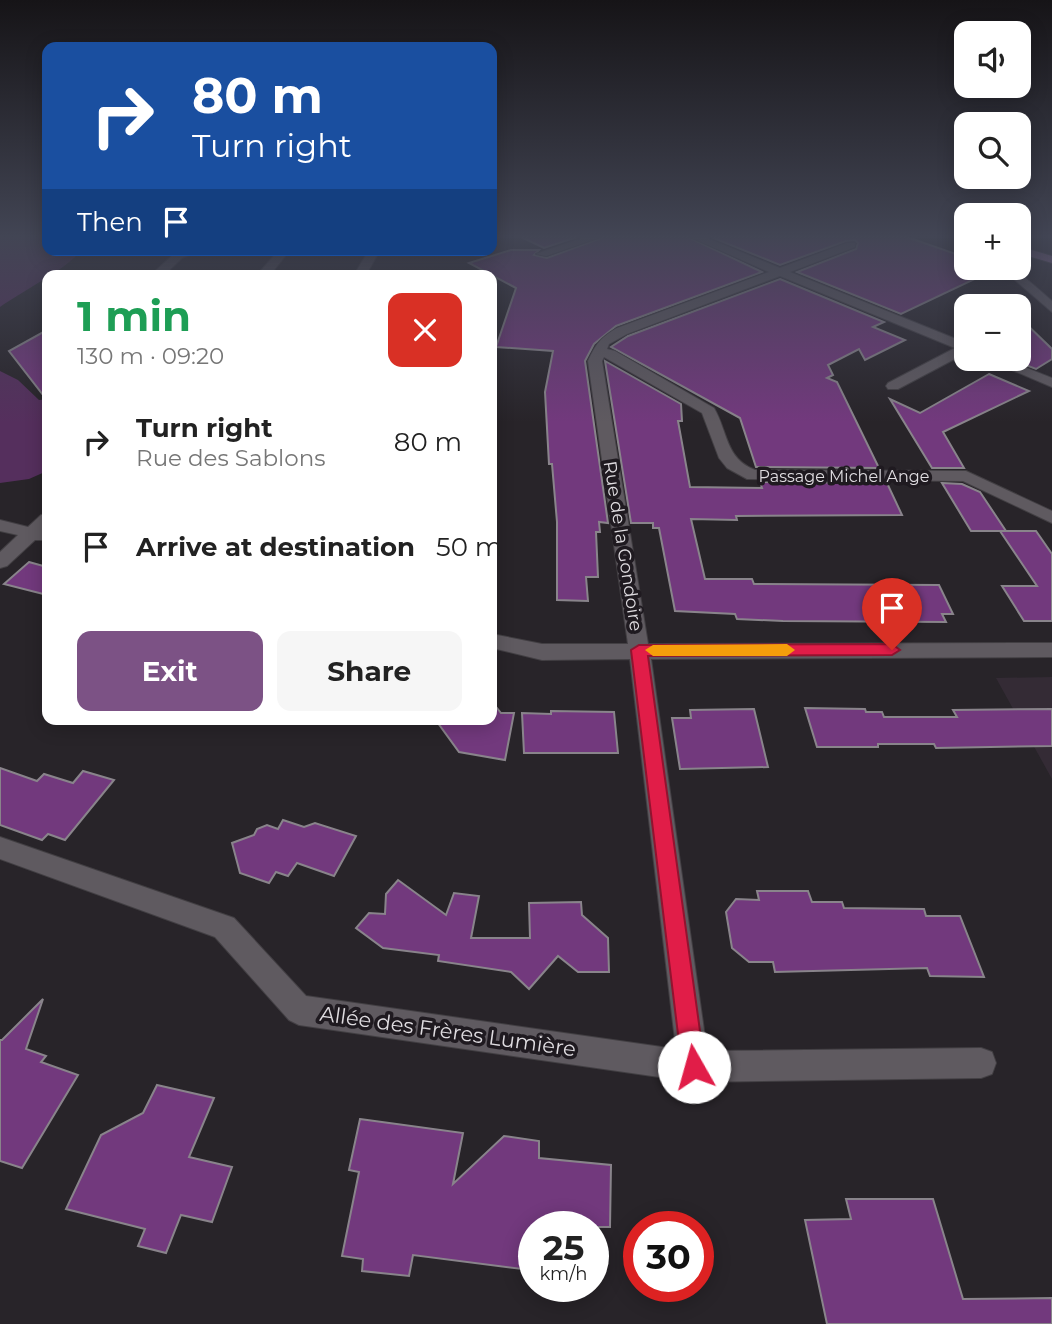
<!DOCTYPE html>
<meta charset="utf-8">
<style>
:root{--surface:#fff;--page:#f6f6f6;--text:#222;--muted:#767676;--accent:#7c5285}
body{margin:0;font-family:Montserrat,sans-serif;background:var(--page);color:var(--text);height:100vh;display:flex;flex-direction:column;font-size:26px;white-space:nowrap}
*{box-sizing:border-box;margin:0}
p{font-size:23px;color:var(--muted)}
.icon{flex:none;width:38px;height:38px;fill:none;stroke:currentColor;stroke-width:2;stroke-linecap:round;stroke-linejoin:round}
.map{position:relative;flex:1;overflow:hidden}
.sheet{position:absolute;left:42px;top:270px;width:455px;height:455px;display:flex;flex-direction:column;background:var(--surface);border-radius:14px;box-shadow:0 4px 18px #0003}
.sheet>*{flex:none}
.banner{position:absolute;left:42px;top:42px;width:455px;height:214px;border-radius:14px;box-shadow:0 4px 18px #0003;background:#1a4fa0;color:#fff;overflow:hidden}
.tools{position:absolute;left:954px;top:21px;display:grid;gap:14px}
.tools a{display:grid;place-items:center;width:77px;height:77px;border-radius:14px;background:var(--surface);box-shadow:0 4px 18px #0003;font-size:35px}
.speed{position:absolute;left:518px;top:1211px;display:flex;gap:14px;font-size:35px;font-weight:700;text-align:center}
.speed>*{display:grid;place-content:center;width:91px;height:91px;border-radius:50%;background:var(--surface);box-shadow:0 4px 18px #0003;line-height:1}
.speed small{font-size:18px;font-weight:400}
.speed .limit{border:10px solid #d22;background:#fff;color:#111}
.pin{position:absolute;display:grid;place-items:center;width:60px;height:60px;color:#fff;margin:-72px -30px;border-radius:50% 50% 50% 0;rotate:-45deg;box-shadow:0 0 7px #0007}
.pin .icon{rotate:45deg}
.me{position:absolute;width:77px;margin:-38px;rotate:353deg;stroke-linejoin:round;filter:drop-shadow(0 0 5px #0008)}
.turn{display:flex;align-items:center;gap:24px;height:147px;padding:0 35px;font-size:32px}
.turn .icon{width:91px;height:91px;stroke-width:2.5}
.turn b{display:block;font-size:49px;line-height:60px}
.then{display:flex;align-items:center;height:66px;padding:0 35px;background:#0003;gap:14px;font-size:26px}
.round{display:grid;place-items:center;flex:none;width:74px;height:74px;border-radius:14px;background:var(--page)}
.headline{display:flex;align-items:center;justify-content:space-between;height:119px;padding:0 35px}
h1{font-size:42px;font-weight:700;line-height:52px;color:#1e9e55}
.button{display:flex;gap:14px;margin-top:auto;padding:14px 35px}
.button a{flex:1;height:80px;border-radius:14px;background:var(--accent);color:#fff;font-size:28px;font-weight:700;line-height:80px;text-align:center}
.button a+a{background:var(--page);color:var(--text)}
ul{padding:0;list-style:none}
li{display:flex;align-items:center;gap:21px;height:105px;padding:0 35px}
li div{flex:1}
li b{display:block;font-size:26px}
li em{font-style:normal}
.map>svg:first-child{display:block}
</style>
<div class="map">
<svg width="1052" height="1324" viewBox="0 0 1052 1324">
<rect width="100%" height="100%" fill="#282429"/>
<!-- built -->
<polygon fill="#342b35" points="1052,677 1052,779 996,678"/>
<!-- green -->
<g fill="#552f5d">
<path d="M0,237H47V250H81C70,267 21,292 0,307Z"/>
<polygon points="0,371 18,380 39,400 47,399 47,471 29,479 0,483"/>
</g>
<!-- building -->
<g fill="#72397d" stroke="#89848b" stroke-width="2">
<polygon points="521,237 577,237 544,248"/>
<polygon points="604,237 688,237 762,272 616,326 594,344 585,361 608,523 599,522 600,532 596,532 598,577 586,577 588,601 557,600 557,522 552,464 549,464 545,392 553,351 496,347 516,288 469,263 511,250 539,250 534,255 547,258"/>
<polygon points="711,237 907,237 956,254 966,264 966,268 970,268 979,277 901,314 797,272 856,249 858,243 855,240 846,241 780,265"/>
<polygon points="780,279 884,322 873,327 905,340 865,360 859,349 828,365 833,375 827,378 837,382 879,468 756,467 740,418 611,347 628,336"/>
<polygon points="1018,316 1052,349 1052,359 1036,369 1018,362"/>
<polygon points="47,330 47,400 9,351"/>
<polygon points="605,361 681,404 682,421 678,421 690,487 762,488 760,482 887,483 902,515 736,516 737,520 691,519 705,579 752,579 754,584 939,585 953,614 942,614 946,622 783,621 737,619 735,614 675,611 659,528 653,528 653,523 631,523"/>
<polygon points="989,374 1029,391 943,432 964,468 932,468 890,399 920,413"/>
<polygon points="942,483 962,484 980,492 1006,531 971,531"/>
<polygon points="1000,531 1036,531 1052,554 1052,621 1024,621 1002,586 1037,586"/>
<polygon points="29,562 47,567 47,595 4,584"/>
<polygon points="497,708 501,713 514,713 505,760 459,752 435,719 492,719 492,711"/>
<polygon points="805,708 865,709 866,712 882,712 884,717 957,717 953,710 1052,709 1052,746 936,748 934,744 878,744 878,747 817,747"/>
<polygon points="754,709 768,767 680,769 672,718 691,718 690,710"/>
<polygon points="551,711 614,712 618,753 524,753 522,713 551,714"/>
<polygon points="0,768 37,781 44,774 73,783 83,771 114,780 65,840 48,834 42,840 0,825"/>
<polygon points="283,820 304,827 315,823 356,836 334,876 297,863 288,876 276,872 269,883 240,873 232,843 254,835 257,829 267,825 278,829"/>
<polygon points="398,880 446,915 454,893 479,896 471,938 530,938 529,903 581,902 582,915 608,938 609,972 578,972 558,956 529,989 511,972 438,961 439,955 383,948 356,928 369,913 385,914 386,894"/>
<polygon points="757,891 808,891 812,902 842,902 844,908 924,909 926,916 960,916 984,977 930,976 927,968 775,972 773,962 749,962 732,948 726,912 736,899 759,900"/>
<polygon points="43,999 26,1049 46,1056 41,1062 78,1075 22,1168 0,1161 0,1040 2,1040"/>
<polygon points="157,1085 214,1098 189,1157 232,1167 212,1222 181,1215 166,1253 138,1246 145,1229 66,1209 101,1135 143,1113"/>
<polygon points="360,1119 463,1133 453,1184 504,1136 539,1141 539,1158 611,1165 610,1227 534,1227 530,1270 413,1255 409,1276 362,1271 363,1259 342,1256 359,1172 349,1170"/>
<polygon points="846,1199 933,1199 963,1299 1052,1298 1052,1324 827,1324 805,1220 851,1219"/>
</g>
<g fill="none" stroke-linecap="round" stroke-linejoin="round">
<defs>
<g id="minor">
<polygon points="585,237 601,237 546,256 536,254"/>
<path d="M690,237H704L780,268L847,243H855V247L790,272L966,343V353L898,389H888L886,386L888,383L955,348L780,276L627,334L609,344L607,349L615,351L714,408C728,432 725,458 755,470L966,471L1052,511V523L963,481L747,479L727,468L719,458L702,413L604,357L602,361L648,644L1052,643V657L651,659L707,1051L981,1048L992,1052L996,1063L992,1074L981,1078L694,1082L299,1025L289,1020L215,937L0,859V837L234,918L306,996L676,1049L630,659L542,660L492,648V634L542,644H628L588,361C596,344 600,338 617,328L769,272Z"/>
<polygon points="184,250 200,250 182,258 164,275 151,275 174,254"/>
<polygon points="279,250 290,250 270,275 257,275"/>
<polygon points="369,250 380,250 366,275 354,275"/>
<polygon points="1001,268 1014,268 1052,301 1052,312"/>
<polygon points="986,359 1004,359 1052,378 1052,387"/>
<polygon points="47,514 47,528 44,531 47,532 47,540 35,540 7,566 0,568 0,552 18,535 0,531 0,520 28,527 41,515"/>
</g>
<polygon id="major" points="1018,246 1052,256 1052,263 1018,253"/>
</defs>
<!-- minor casing -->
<use href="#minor" stroke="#423f43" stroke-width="2"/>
<!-- major casing -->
<use href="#major" stroke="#423f43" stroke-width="2"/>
<!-- minor -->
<use href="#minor" fill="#5f5a60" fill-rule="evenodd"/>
<!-- major -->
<use href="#major" fill="#a676af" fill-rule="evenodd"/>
</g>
<!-- sky -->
<linearGradient id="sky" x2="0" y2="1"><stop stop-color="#161417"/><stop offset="0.56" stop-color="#424554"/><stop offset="1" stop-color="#424554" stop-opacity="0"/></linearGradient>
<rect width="1052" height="422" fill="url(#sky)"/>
<!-- route -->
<polygon fill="#e11d48" stroke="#92132f" stroke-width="2" points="892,644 900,650 892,655 648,656 705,1067 702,1075 694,1078 685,1075 682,1067 631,650 639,645"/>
<!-- slow -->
<polygon fill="#f59e0b" points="787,644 795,650 787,656 653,656 645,650 653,645"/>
<g text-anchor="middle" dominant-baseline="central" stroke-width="7" stroke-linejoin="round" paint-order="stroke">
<!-- far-street labels -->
<g font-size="16" fill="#dfdce0" stroke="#1f1a20">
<text x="844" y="476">Passage Michel Ange</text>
</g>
<!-- street labels -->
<g font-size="18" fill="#dfdce0" stroke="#1f1a20">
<text transform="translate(623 546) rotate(81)">Rue de la Gondoire</text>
</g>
<!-- near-street labels -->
<g font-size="21" fill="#dfdce0" stroke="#1f1a20">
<text transform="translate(448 1031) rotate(8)">Allée des Frères Lumière</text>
</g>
</g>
</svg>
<div class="tools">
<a><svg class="icon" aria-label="sound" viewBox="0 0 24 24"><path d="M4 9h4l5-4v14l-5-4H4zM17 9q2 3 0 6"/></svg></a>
<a><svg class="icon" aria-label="search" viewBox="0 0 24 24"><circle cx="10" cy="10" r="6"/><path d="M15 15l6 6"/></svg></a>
<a>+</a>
<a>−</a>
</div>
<div class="speed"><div>25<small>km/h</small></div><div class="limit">30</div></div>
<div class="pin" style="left:892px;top:650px;background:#d93025"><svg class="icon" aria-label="arrive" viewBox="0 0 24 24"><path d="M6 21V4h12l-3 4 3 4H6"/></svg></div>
<svg class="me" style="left:694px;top:1067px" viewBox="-20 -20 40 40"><circle r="19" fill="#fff"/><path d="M0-13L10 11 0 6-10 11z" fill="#e11d48"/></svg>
<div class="banner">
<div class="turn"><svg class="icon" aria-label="right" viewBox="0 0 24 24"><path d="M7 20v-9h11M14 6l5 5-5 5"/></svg><div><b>80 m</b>Turn right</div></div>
<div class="then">Then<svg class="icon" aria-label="arrive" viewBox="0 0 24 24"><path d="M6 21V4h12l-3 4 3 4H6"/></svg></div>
</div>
<section class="sheet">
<div class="headline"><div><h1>1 min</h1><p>130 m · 09:20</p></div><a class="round" style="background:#d93025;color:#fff"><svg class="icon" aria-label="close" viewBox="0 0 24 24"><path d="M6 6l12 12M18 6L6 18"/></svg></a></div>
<ul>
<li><svg class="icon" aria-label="right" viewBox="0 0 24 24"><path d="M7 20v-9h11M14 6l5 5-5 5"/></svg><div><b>Turn right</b><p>Rue des Sablons</p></div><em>80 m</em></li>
<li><svg class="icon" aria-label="arrive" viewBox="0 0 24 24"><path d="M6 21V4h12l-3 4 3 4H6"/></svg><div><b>Arrive at destination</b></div><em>50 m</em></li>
</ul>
<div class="button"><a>Exit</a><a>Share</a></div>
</section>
</div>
